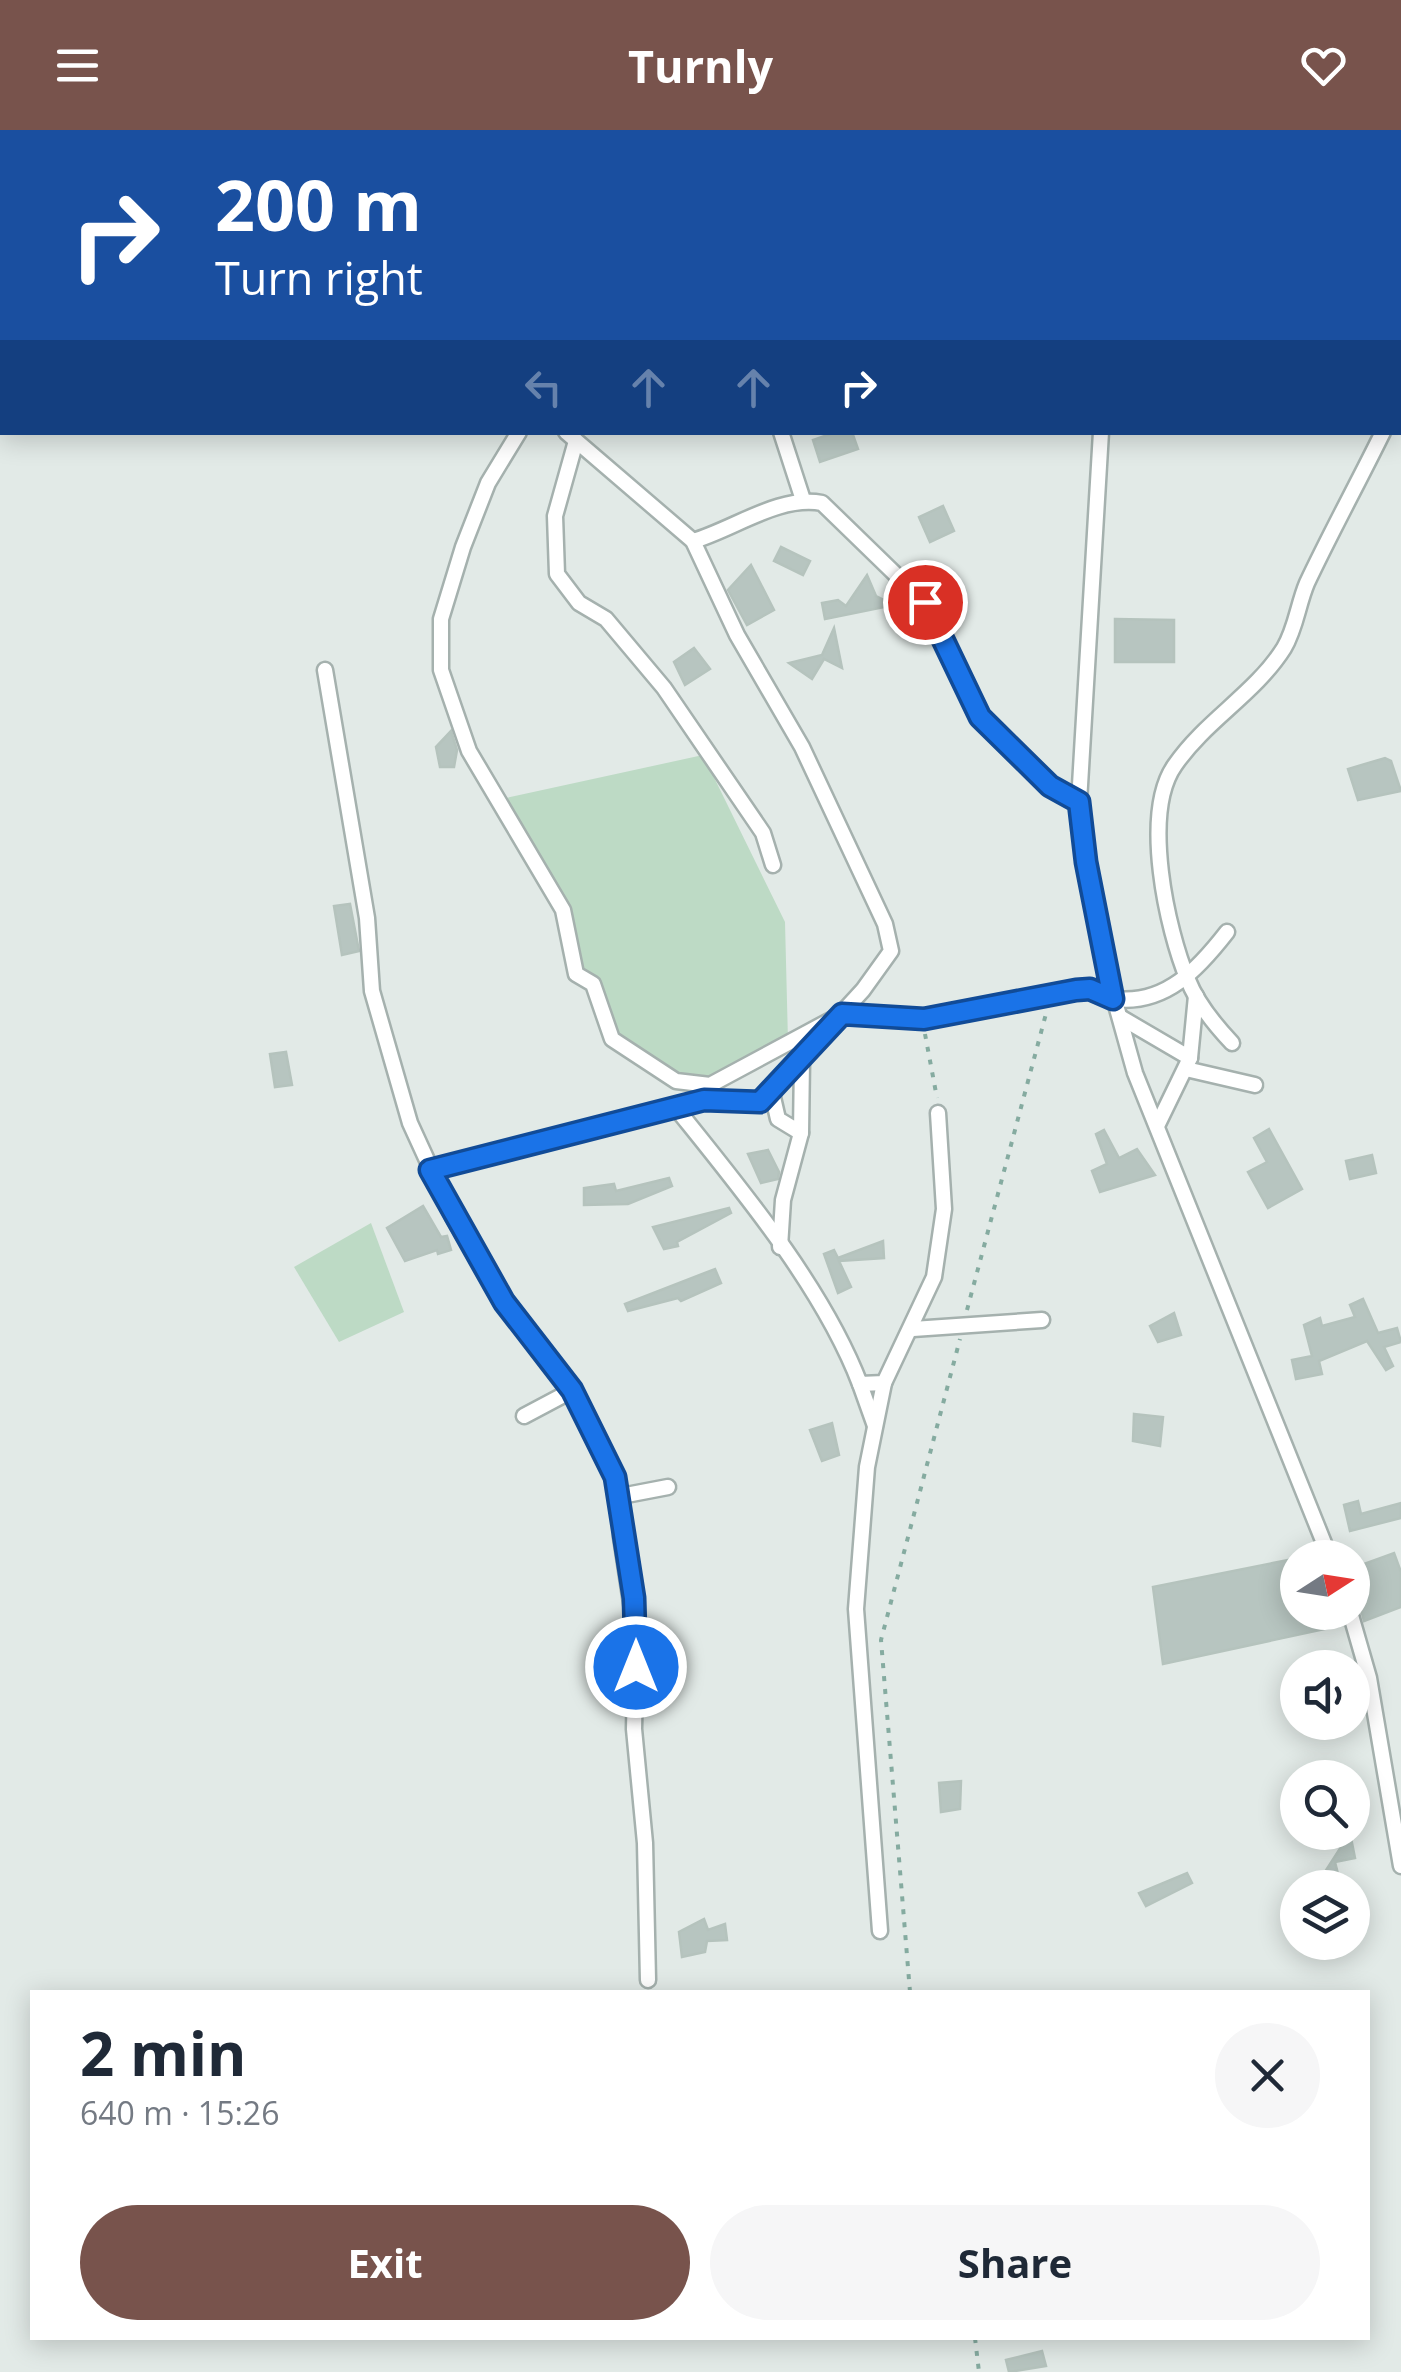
<!DOCTYPE html>
<meta charset="utf-8">
<style>
:root{--surface:#fff;--page:#f6f6f7;--text:#1f2937;--muted:#747a83;--accent:#78534c}
body{margin:0;font-family:"Open Sans",sans-serif;background:var(--page);color:var(--text);height:100vh;display:flex;flex-direction:column;font-size:38px;white-space:nowrap}
*{box-sizing:border-box;margin:0}
p{font-size:32px;color:var(--muted)}
.icon{flex:none;width:55px;height:55px;fill:none;stroke:currentColor;stroke-width:2;stroke-linecap:round;stroke-linejoin:round}
.map{position:relative;flex:1;overflow:hidden}
.sheet{position:absolute;left:30px;top:1860px;width:1340px;height:350px;display:flex;flex-direction:column;background:var(--surface);border-radius:0px;box-shadow:0 5px 25px #0003}
.sheet>*{flex:none}
.banner{position:absolute;left:0px;top:0px;width:1402px;height:305px;box-shadow:0 5px 25px #0003;background:#1a4fa0;color:#fff;overflow:hidden}
.needle{width:65px;rotate:78deg}
.buttons{position:absolute;left:1280px;top:1410px;display:grid;gap:20px}
.buttons a{display:grid;place-items:center;width:90px;height:90px;border-radius:50%;background:var(--surface);box-shadow:0 5px 25px #0003;font-size:50px}
.pin{position:absolute;display:grid;place-items:center;width:85px;height:85px;color:#fff;margin:-42px;border:5px solid #fff;border-radius:50%;box-shadow:0 2px 10px #0007}
.me{position:absolute;width:110px;margin:-55px;rotate:0deg;stroke-linejoin:round;filter:drop-shadow(0 0 8px #0008)}
.turn{display:flex;align-items:center;gap:35px;height:210px;padding:0 50px;font-size:45px}
.turn .icon{width:130px;height:130px;stroke-width:2.5}
.turn b{display:block;font-size:70px;line-height:85px}
.lanes{display:flex;align-items:center;height:95px;padding:0 50px;background:#0003;justify-content:center;gap:50px;direction:ltr}
.lanes .off{opacity:.35}
.round{display:grid;place-items:center;flex:none;width:105px;height:105px;border-radius:52px;background:var(--page)}
.head{display:flex;align-items:center;justify-content:space-between;height:170px;padding:0 50px}
h1{font-size:60px;font-weight:700;line-height:75px}
.cta{display:flex;gap:20px;margin-top:auto;padding:20px 50px}
.cta a{flex:1;height:115px;border-radius:60px;background:var(--accent);color:#fff;font-size:40px;font-weight:700;line-height:115px;text-align:center}
.cta a+a{background:var(--page);color:var(--text)}
header{display:flex;justify-content:space-between;align-items:center;height:130px;padding:0 50px;background:var(--accent);color:#fff;font-size:45px;font-weight:700}
.map>svg:first-child{display:block}
</style>
<header><svg class="icon" aria-label="menu" viewBox="0 0 24 24"><path d="M4 6h16M4 12h16M4 18h16"/></svg>Turnly<svg class="icon" aria-label="heart" viewBox="0 0 24 24"><path d="M12 20l-8-8c-3-5 5-10 8-4 3-6 11-1 8 4z"/></svg></header>
<div class="map">
<svg width="1401" height="2242" viewBox="0 0 1401 2242">
<rect width="100%" height="100%" fill="#e2eae7"/>
<!-- green -->
<g fill="#bddac5">
<polygon points="703,625 785,792 788,911 711,947 679,944 618,904 598,848 583,839 572,780 506,668"/>
<polygon points="371,1093 404,1182 339,1212 294,1137"/>
</g>
<!-- building -->
<g fill="#b7c5c0" stroke="#b5c3bd" stroke-width="2.5">
<polygon points="836,302 852,302 858,319 820,332 813,310"/>
<polygon points="943,376 954,401 930,412 919,387"/>
<polygon points="781,417 810,431 803,445 774,431"/>
<polygon points="751,435 774,480 747,495 728,460"/>
<polygon points="867,445 876,466 894,475 825,489 822,473 838,470 846,476"/>
<polygon points="1115,489 1174,490 1174,532 1115,532"/>
<polygon points="834,498 842,538 824,529 812,549 789,533 822,525"/>
<polygon points="694,518 710,539 685,555 674,532"/>
<polygon points="451,601 457,620 454,637 440,637 436,617"/>
<polygon points="1385,628 1391,631 1401,661 1358,670 1348,639"/>
<polygon points="350,774 359,821 342,825 334,776"/>
<polygon points="286,922 292,955 275,957 270,924"/>
<polygon points="1269,999 1302,1059 1268,1078 1248,1042 1267,1032 1254,1008"/>
<polygon points="1104,1000 1119,1028 1137,1019 1155,1045 1100,1062 1092,1041 1107,1034 1096,1004"/>
<polygon points="768,1020 779,1042 778,1049 761,1053 748,1024"/>
<polygon points="1372,1025 1376,1043 1350,1049 1346,1031"/>
<polygon points="669,1048 672,1056 628,1074 584,1075 584,1058 614,1054 616,1061"/>
<polygon points="423,1076 441,1107 447,1106 451,1120 438,1124 437,1120 405,1131 387,1098"/>
<polygon points="729,1078 731,1083 677,1112 678,1116 664,1119 653,1097"/>
<polygon points="883,1111 884,1128 839,1131 851,1157 838,1163 824,1124 834,1120 838,1128"/>
<polygon points="715,1139 721,1153 681,1171 678,1168 628,1181 625,1174"/>
<polygon points="1363,1169 1378,1203 1397,1198 1401,1212 1384,1217 1393,1236 1386,1240 1367,1211 1319,1231 1322,1244 1296,1249 1292,1230 1312,1226 1304,1195 1320,1188 1322,1196 1355,1187 1350,1175"/>
<polygon points="1174,1183 1181,1205 1158,1212 1150,1196"/>
<polygon points="1134,1284 1163,1287 1160,1316 1133,1311"/>
<polygon points="832,1293 839,1325 822,1331 810,1300"/>
<polygon points="1358,1371 1361,1384 1401,1373 1401,1388 1350,1401 1344,1375"/>
<polygon points="1394,1423 1401,1442 1401,1477 1364,1491 1354,1452 1370,1449 1364,1434"/>
<polygon points="1298,1428 1298,1482 1340,1482 1343,1495 1163,1534 1153,1457"/>
<polygon points="961,1651 960,1679 941,1682 939,1653"/>
<polygon points="1350,1703 1355,1728 1335,1732 1340,1752 1319,1751"/>
<polygon points="1187,1743 1192,1753 1146,1776 1139,1763"/>
<polygon points="704,1789 708,1800 725,1794 727,1810 707,1811 705,1822 682,1827 679,1802"/>
<polygon points="1042,2221 1046,2236 1009,2242 1006,2230"/>
</g>
<g fill="none" stroke-linecap="round" stroke-linejoin="round">
<defs>
<g id="minor">
<polyline points="574,2 575,0"/>
<polyline points="1400,269 1401,267"/>
<path d="M519,302L488,353L463,417L441,489V540L469,621L563,780L576,844L593,854L612,909L676,951L710,955L842,884L924,889L1076,860C1091,859 1101,868 1115,869C1166,875 1199,838 1227,802"/>
<polyline points="781,302 803,370"/>
<polyline points="1101,302 1079,672 1085,733 1109,850 1135,943 1330,1428"/>
<polyline points="576,311 555,386 557,444 579,473 606,489 664,558 763,703 773,735"/>
<path d="M693,411C734,399 779,365 822,373L925,473L980,587L1050,656L1079,672"/>
<polyline points="325,540 367,788 372,861 410,993 453,1087 503,1172 573,1260 621,1366 621,1407 636,1506 634,1599 645,1713 648,1850"/>
<polyline points="1120,887 1190,928"/>
<path d="M1232,913C1215,895 1197,873 1188,850C1167,800 1141,683 1175,635C1206,590 1255,564 1284,518C1296,498 1298,474 1307,453C1331,402 1358,353 1383,302"/>
<polyline points="1186,939 1255,955"/>
<polyline points="772,963 778,989 801,1003 802,930"/>
<path d="M676,978C741,1059 823,1157 860,1254L884,1253L934,1147L944,1079L938,983"/>
<polyline points="1157,996 1190,928 1196,866"/>
<polyline points="430,1040 704,970 761,971 863,860 891,821 885,794 802,617 737,505 693,411 566,302"/>
<polyline points="780,1117 783,1070 801,1003"/>
<polyline points="913,1199 1042,1190"/>
<polyline points="860,1254 875,1296"/>
<polyline points="524,1286 573,1260"/>
<polyline points="621,1366 668,1357"/>
<polyline points="1350,1482 1369,1548 1401,1736"/>
<polyline points="880,1801 856,1479 867,1337 884,1253"/>
</g>
</defs>
<!-- minor casing -->
<use href="#minor" stroke="#a5b1ae" stroke-width="19"/>
<!-- path -->
<g stroke="#85aba0" stroke-width="4" stroke-dasharray="5 8" stroke-linecap="butt">
<polyline points="925,904 937,968"/>
<polyline points="967,1180 1047,880"/>
<polyline points="910,1862 881,1510 960,1209"/>
<polyline points="975,2208 979,2242"/>
</g>
<!-- minor -->
<use href="#minor" stroke="#fff" stroke-width="14"/>
</g>
<g fill="none" stroke-linecap="round" stroke-linejoin="round">
<defs>
<polyline id="route" points="636,1537 634,1468 615,1347 572,1260 504,1172 430,1040 704,970 760,972 842,884 924,889 1076,860 1090,859 1113,869 1086,732 1079,672 1050,656 980,587 925,472"/>
</defs>
<!-- route casing -->
<use href="#route" stroke="#114b97" stroke-width="25"/>
<!-- route -->
<use href="#route" stroke="#1a73e8" stroke-width="18"/>
</g>
</svg>
<div class="buttons">
<a><svg class="needle" viewBox="-14 -14 28 28"><path d="M0-13l5 13h-10z" fill="#e53935"/><path d="M0 13l5-13h-10z" fill="#747a83"/></svg></a>
<a><svg class="icon" aria-label="sound" viewBox="0 0 24 24"><path d="M4 9h4l5-4v14l-5-4H4zM17 9q2 3 0 6"/></svg></a>
<a><svg class="icon" aria-label="search" viewBox="0 0 24 24"><circle cx="10" cy="10" r="6"/><path d="M15 15l6 6"/></svg></a>
<a><svg class="icon" aria-label="layers" viewBox="0 0 24 24"><path d="M12 4l9 5-9 5-9-5zM3 14l9 5 9-5"/></svg></a>
</div>
<div class="pin" style="left:925px;top:472px;background:#d93025"><svg class="icon" aria-label="arrive" viewBox="0 0 24 24"><path d="M6 21V4h12l-3 4 3 4H6"/></svg></div>
<svg class="me" style="left:636px;top:1537px" viewBox="-20 -20 40 40"><circle r="17" fill="#1a73e8" stroke="#fff" stroke-width="3"/><path d="M0-11L8 9 0 5-8 9z" fill="#fff"/></svg>
<div class="banner">
<div class="turn"><svg class="icon" aria-label="right" viewBox="0 0 24 24"><path d="M7 20v-9h11M14 6l5 5-5 5"/></svg><div><b>200 m</b>Turn right</div></div>
<div class="lanes"><svg class="icon off" aria-label="left" viewBox="0 0 24 24"><path d="M17 20v-9H6M10 6l-5 5 5 5"/></svg><svg class="icon off" aria-label="ahead" viewBox="0 0 24 24"><path d="M12 20V5M6 11l6-6 6 6"/></svg><svg class="icon off" aria-label="ahead" viewBox="0 0 24 24"><path d="M12 20V5M6 11l6-6 6 6"/></svg><svg class="icon" aria-label="right" viewBox="0 0 24 24"><path d="M7 20v-9h11M14 6l5 5-5 5"/></svg></div>
</div>
<section class="sheet">
<div class="head"><div><h1>2 min</h1><p>640 m · 15:26</p></div><a class="round"><svg class="icon" aria-label="close" viewBox="0 0 24 24"><path d="M6 6l12 12M18 6L6 18"/></svg></a></div>
<div class="cta"><a>Exit</a><a>Share</a></div>
</section>
</div>
